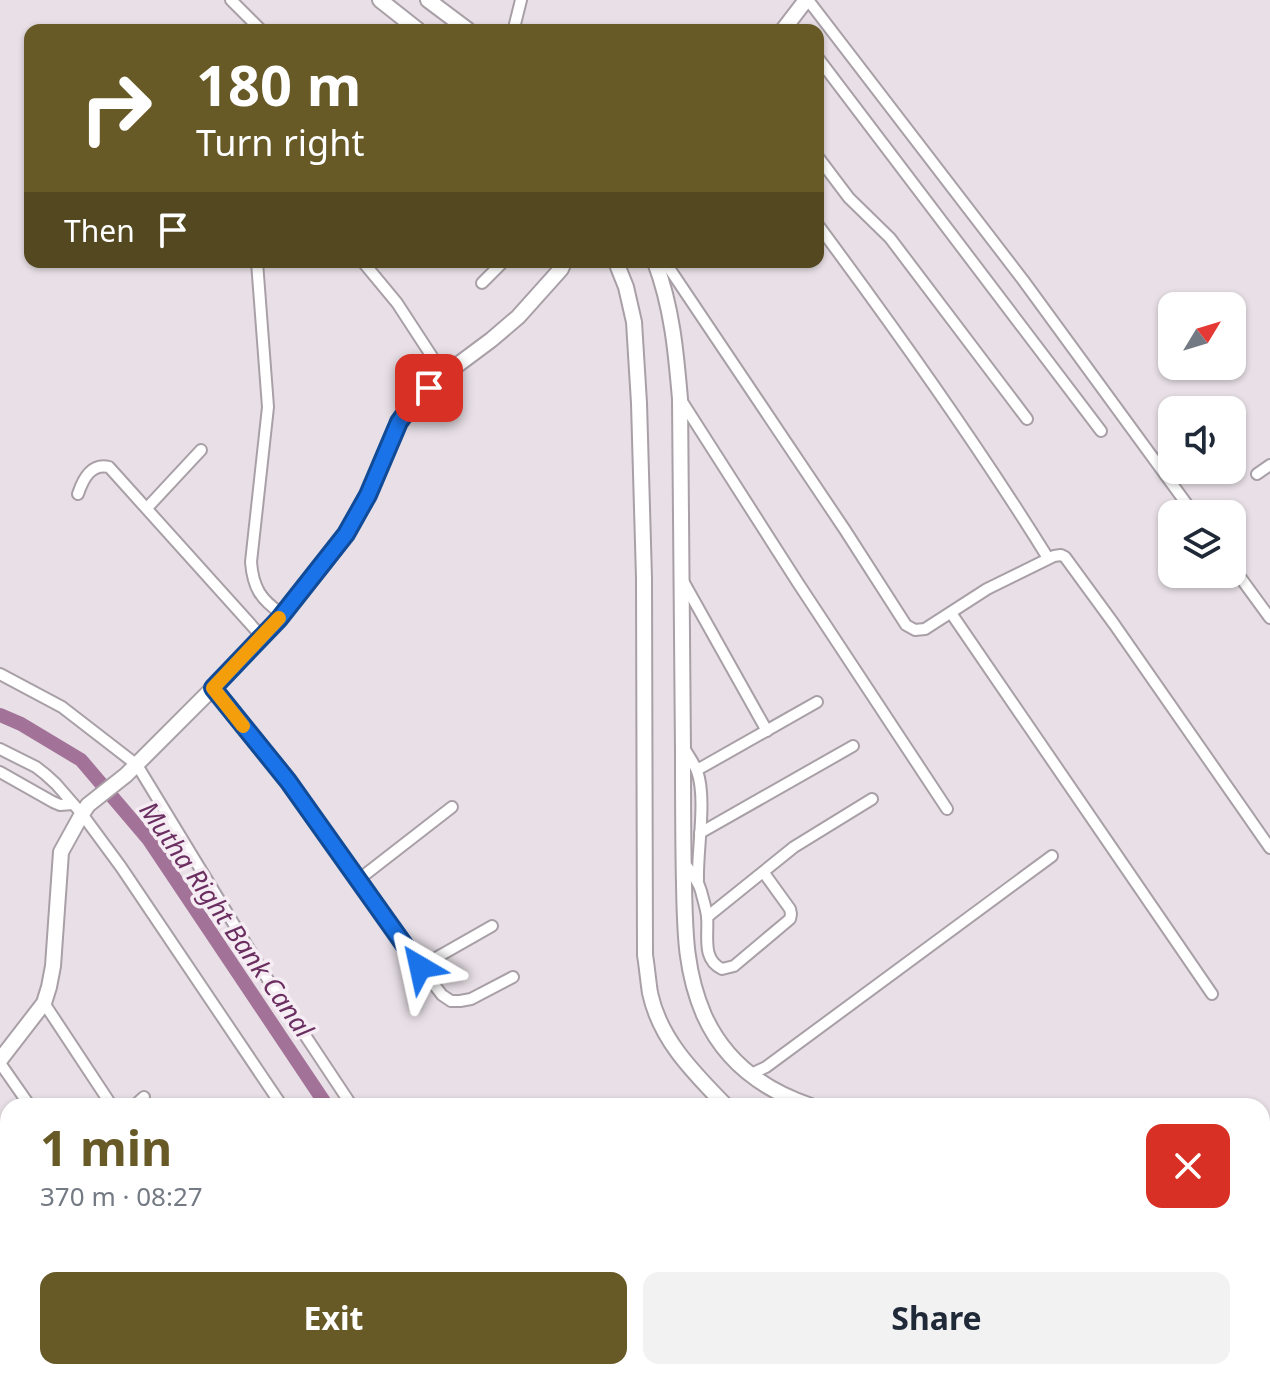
<!DOCTYPE html>
<meta charset="utf-8">
<style>
:root{--surface:#fff;--page:#f2f2f3;--text:#1f2937;--muted:#747a83;--accent:#685a27}
body{margin:0;font-family:"Noto Sans",sans-serif;background:var(--page);color:var(--text);height:100vh;display:flex;flex-direction:column;font-size:30px;white-space:nowrap}
*{box-sizing:border-box;margin:0}
p{font-size:26px;color:var(--muted)}
.icon{flex:none;width:44px;height:44px;fill:none;stroke:currentColor;stroke-width:2;stroke-linecap:round;stroke-linejoin:round}
.map{position:relative;flex:1;overflow:hidden}
.details{position:absolute;left:0px;top:1098px;width:1270px;height:282px;display:flex;flex-direction:column;background:var(--surface);border-radius:24px 24px 0 0;box-shadow:0 2px 6px #0004}
.details>*{flex:none}
.hud{position:absolute;left:24px;top:24px;width:800px;height:244px;border-radius:16px;box-shadow:0 2px 6px #0004;background:#685a27;color:#fff;overflow:hidden}
.needle{width:52px;rotate:52deg}
.fabs{position:absolute;left:1158px;top:292px;display:grid;gap:16px}
.fabs a{display:grid;place-items:center;width:88px;height:88px;border-radius:16px;background:var(--surface);box-shadow:0 2px 6px #0004;font-size:40px}
.pin{position:absolute;display:grid;place-items:center;width:68px;height:68px;color:#fff;margin:-34px;border-radius:16px;box-shadow:0 4px 12px #0006}
.me{position:absolute;width:88px;margin:-44px;rotate:324deg;stroke-linejoin:round;filter:drop-shadow(0 0 6px #0008)}
.turn{display:flex;align-items:center;gap:28px;height:168px;padding:0 40px;font-size:36px}
.turn .icon{width:104px;height:104px;stroke-width:2.5}
.turn b{display:block;font-size:56px;line-height:68px}
.then{display:flex;align-items:center;height:76px;padding:0 40px;background:#0003;gap:16px;font-size:30px}
.round{display:grid;place-items:center;flex:none;width:84px;height:84px;border-radius:16px;background:var(--page)}
.headline{display:flex;align-items:center;justify-content:space-between;height:136px;padding:0 40px}
h1{font-size:48px;font-weight:700;line-height:60px;color:var(--accent)}
.cta{display:flex;gap:16px;margin-top:auto;padding:16px 40px}
.cta a{flex:1;height:92px;border-radius:16px;background:var(--accent);color:#fff;font-size:32px;font-weight:700;line-height:92px;text-align:center}
.cta a+a{background:var(--page);color:var(--text)}
.map>svg:first-child{display:block}
</style>
<div class="map">
<svg width="1270" height="1379" viewBox="0 0 1270 1379">
<rect width="100%" height="100%" fill="#e8e0e6"/>
<g fill="none" stroke-linecap="round" stroke-linejoin="round">
<!-- canal -->
<g stroke="#a37298" stroke-width="14">
<polyline points="0,715 21,724 81,760 149,840 327,1106"/>
<polyline points="497,1372 501,1379"/>
</g>
<defs>
<g id="street">
<polyline points="231,0 261,30"/>
<polyline points="808,0 1023,280 1194,514"/>
<polyline points="516,30 515,24 521,0"/>
<polyline points="818,58 1101,431"/>
<polyline points="818,157 849,198 890,238 1027,419"/>
<path d="M818,225C899,334 976,442 1048,558"/>
<path d="M257,262L268,407L251,562C253,588 261,600 282,614"/>
<polyline points="363,262 397,303 444,375"/>
<polyline points="665,262 845,530 906,625 915,630 925,629 987,589 1054,556 1061,555 1065,557 1114,624 1270,848"/>
<polyline points="482,283 503,262"/>
<polyline points="681,400 798,583 947,809"/>
<polyline points="1257,474 1270,465"/>
<path d="M78,494C83,479 91,463 109,467L262,637"/>
<polyline points="147,508 201,450"/>
<polyline points="1232,566 1270,618"/>
<polyline points="683,581 767,731"/>
<polyline points="951,613 1212,994"/>
<polyline points="0,674 62,707 137,765 263,972 352,1106"/>
<polyline points="213,688 288,781 415,960 442,995 451,1001 460,1001 471,999 513,977"/>
<path d="M684,748C688,755 694,763 697,771C707,798 697,850 698,880"/>
<polyline points="0,749 36,767 45,774 56,784 82,814 121,867 282,1106"/>
<polyline points="697,770 817,702"/>
<polyline points="0,772 53,802 60,805 73,804"/>
<polyline points="700,833 853,746"/>
<path d="M684,863C691,872 698,880 701,891C703,899 706,908 707,916C709,935 701,959 722,969L734,966L790,919L791,914L790,909L764,873"/>
<polyline points="358,880 452,807"/>
<polyline points="707,917 794,847 872,799"/>
<polyline points="420,967 492,926"/>
<polyline points="44,1003 112,1106"/>
<polyline points="0,1063 30,1106"/>
<polyline points="749,1075 766,1067 1052,856"/>
<polyline points="134,1106 144,1097"/>
<polyline points="460,1372 464,1379"/>
<polyline points="525,1372 528,1379"/>
</g>
<g id="secondary">
<polyline points="380,0 418,30"/>
<polyline points="428,0 468,30"/>
<polyline points="783,30 806,0"/>
<path d="M616,262L626,287L634,322L639,403L644,578L645,955C647,967 648,980 650,993C660,1040 694,1073 726,1106"/>
<path d="M655,262C672,307 676,352 680,399C680,516 683,633 683,751C683,795 683,840 684,884C685,931 685,971 704,1015C725,1062 763,1090 811,1106"/>
<polyline points="0,1060 44,1003 49,987 53,966 61,852 82,814 88,805 126,775 213,688 279,619 322,566 346,534 368,495 399,422 415,400 444,375 491,340 518,317 561,269 564,262"/>
<polyline points="1262,1363 1270,1368"/>
<polyline points="1199,1372 1209,1379"/>
</g>
</defs>
<!-- street casing -->
<use href="#street" stroke="#a8a0a6" stroke-width="14"/>
<!-- secondary casing -->
<use href="#secondary" stroke="#a8a0a6" stroke-width="18"/>
<!-- street -->
<use href="#street" stroke="#fff" stroke-width="10"/>
<!-- secondary -->
<use href="#secondary" stroke="#fff" stroke-width="14"/>
</g>
<g fill="none" stroke-linecap="round" stroke-linejoin="round">
<defs>
<polyline id="route" points="420,967 288,781 213,688 279,619 346,534 368,495 399,422 415,400 429,388"/>
</defs>
<!-- route casing -->
<use href="#route" stroke="#114b97" stroke-width="20"/>
<!-- route -->
<use href="#route" stroke="#1a73e8" stroke-width="14"/>
<!-- slow -->
<polyline stroke="#f59e0b" stroke-width="14" points="243,726 213,688 279,618"/>
</g>
<g text-anchor="middle" dominant-baseline="central" stroke-width="7" stroke-linejoin="round" paint-order="stroke">
<!-- water labels -->
<g font-size="26" font-style="italic" fill="#6b2e61" stroke="#f5edf3">
<text transform="translate(227 919) rotate(55)">Mutha Right Bank Canal</text>
</g>
</g>
</svg>
<div class="fabs">
<a><svg class="needle" viewBox="-14 -14 28 28"><path d="M0-13l5 13h-10z" fill="#e53935"/><path d="M0 13l5-13h-10z" fill="#747a83"/></svg></a>
<a><svg class="icon" aria-label="sound" viewBox="0 0 24 24"><path d="M4 9h4l5-4v14l-5-4H4zM17 9q2 3 0 6"/></svg></a>
<a><svg class="icon" aria-label="layers" viewBox="0 0 24 24"><path d="M12 4l9 5-9 5-9-5zM3 14l9 5 9-5"/></svg></a>
</div>
<div class="pin" style="left:429px;top:388px;background:#d93025"><svg class="icon" aria-label="arrive" viewBox="0 0 24 24"><path d="M6 21V4h12l-3 4 3 4H6"/></svg></div>
<svg class="me" style="left:420px;top:967px" viewBox="-20 -20 40 40"><path d="M0-17L14 15 0 8-14 15z" fill="#1a73e8" stroke="#fff" stroke-width="4"/></svg>
<div class="hud">
<div class="turn"><svg class="icon" aria-label="right" viewBox="0 0 24 24"><path d="M7 20v-9h11M14 6l5 5-5 5"/></svg><div><b>180 m</b>Turn right</div></div>
<div class="then">Then<svg class="icon" aria-label="arrive" viewBox="0 0 24 24"><path d="M6 21V4h12l-3 4 3 4H6"/></svg></div>
</div>
<section class="details">
<div class="headline"><div><h1>1 min</h1><p>370 m · 08:27</p></div><a class="round" style="background:#d93025;color:#fff"><svg class="icon" aria-label="close" viewBox="0 0 24 24"><path d="M6 6l12 12M18 6L6 18"/></svg></a></div>
<div class="cta"><a>Exit</a><a>Share</a></div>
</section>
</div>
